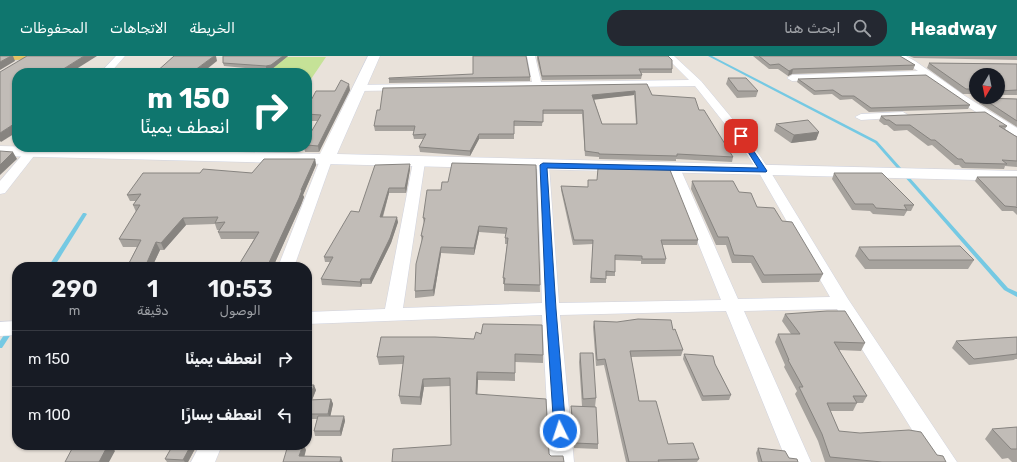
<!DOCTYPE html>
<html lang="ar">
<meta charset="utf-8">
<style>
:root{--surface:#171b24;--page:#242831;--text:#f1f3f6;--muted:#9ea1a6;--line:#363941;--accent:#0f766e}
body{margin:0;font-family:Rubik,Cairo,sans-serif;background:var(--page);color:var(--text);direction:rtl;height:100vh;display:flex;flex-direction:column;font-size:15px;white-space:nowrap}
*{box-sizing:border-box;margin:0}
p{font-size:13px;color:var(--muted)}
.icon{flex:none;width:22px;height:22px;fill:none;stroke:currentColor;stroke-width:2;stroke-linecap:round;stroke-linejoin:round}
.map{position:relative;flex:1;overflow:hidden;direction:ltr}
.drawer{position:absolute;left:12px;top:206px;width:300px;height:188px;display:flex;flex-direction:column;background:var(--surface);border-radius:16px;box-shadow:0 1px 3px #0004;direction:rtl}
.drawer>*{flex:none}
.guide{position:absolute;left:12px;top:12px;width:300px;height:84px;border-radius:16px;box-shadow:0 1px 3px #0004;direction:rtl;background:#0f766e;color:#fff;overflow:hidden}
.needle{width:26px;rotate:190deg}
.fabs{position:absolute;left:969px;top:12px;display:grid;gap:8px}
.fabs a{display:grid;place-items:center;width:36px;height:36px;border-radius:50%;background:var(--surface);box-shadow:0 1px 3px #0004;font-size:20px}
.pin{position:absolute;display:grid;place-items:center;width:34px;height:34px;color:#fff;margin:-17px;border-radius:8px;box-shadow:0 2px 6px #0006}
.me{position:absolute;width:44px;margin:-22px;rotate:356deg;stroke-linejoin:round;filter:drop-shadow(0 0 3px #0008)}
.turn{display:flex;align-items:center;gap:14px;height:84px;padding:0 16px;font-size:18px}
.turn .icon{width:52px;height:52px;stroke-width:2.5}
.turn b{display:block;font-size:28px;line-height:34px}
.eta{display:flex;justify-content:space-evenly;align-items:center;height:68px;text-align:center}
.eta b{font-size:24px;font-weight:600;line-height:28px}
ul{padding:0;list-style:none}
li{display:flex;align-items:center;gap:12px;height:56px;padding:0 16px;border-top:1px solid var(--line)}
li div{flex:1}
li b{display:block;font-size:15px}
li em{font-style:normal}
header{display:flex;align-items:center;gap:24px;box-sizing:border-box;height:56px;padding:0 20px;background:var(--accent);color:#fff}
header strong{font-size:19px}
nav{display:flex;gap:22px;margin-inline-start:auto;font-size:14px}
.search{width:280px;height:36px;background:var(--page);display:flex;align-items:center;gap:10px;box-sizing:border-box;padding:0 14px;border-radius:16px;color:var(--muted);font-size:15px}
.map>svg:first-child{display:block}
</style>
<header>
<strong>Headway</strong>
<div class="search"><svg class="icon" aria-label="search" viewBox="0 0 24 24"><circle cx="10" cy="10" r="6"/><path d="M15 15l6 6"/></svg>ابحث هنا</div>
<nav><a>الخريطة</a><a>الاتجاهات</a><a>المحفوظات</a></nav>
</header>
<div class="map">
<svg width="1017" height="406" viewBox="0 0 1017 406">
<rect width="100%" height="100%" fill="#e9e2da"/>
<!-- pitch -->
<polygon fill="#c5e297" points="269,1 326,1 307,29 307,17 255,17"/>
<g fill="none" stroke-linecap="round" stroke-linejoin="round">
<!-- stream -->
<g fill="#75c9e3" fill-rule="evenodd">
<polygon points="708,0 712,0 877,85 1008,232 1017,236 1017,241 1004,234 875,87"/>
<polygon points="83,157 85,157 87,158 54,211 48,211"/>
<polygon points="15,262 17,262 17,269 2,292 0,292 0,285"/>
</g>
<defs>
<g id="street">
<polygon points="116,0 125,0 110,17 100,17"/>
<polygon points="527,0 535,0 541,26 689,24 665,0 674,0 701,25 745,78 770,115 848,243 957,406 932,406 837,253 744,255 811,406 787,406 726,255 560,259 574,406 550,406 542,259 307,268 307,256 385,253 413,106 415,103 423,103 425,106 403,252 542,247 537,109 539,106 547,106 549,109 559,247 721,244 668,112 669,109 679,109 680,112 738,243 830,241 758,115 736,82 695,30 358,35 353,32 358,29 532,26"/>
<polygon points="895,0 906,0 915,5 965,40 1017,72 1017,80 1013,79 957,44 925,21 792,25 787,22 792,19 918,15"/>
<polygon points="903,56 908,59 907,61 861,64 855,61 861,58"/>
<polygon points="29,91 41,91 5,137 0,138 0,125"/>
<polygon points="326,100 330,101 332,104 294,211 278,211 320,104 322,101"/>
<polygon points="17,265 17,279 0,280 0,266"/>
<polygon points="200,389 222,389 215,406 191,406"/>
</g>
<polygon id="secondary" points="368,0 380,0 337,98 1017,115 1017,125 0,100 0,90 320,98"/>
<polygon id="primary" points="0,0 32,0 30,3 0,5"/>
</defs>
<!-- street casing -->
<use href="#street" stroke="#d0d3df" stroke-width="1"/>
<!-- secondary casing -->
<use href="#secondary" stroke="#d0d3df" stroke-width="1"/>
<!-- primary casing -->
<use href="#primary" stroke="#c3c3c3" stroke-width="1"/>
<!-- street -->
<use href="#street" fill="#fff" fill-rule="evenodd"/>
<!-- secondary -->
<use href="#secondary" fill="#fff" fill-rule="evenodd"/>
<!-- primary -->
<use href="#primary" fill="#e4c264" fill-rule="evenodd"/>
</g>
<!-- wall -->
<g fill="#a6a29d" fill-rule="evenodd">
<polygon points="288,0 272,13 266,14 224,10 223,7"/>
<polygon points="537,0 668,0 672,13 672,17 641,17 642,19 641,23 542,24 537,3"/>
<polygon points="753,0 900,0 915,9 913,14 792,18 788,20 778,13 769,13"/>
<polygon points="909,0 1017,0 1017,4 914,2"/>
<polygon points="929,7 1017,8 1017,39 998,39 998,19 976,19 976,38 963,38 927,12"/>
<polygon points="530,21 530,25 389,27 389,23"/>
<polygon points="728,22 758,35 756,41 737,42 726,28"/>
<polygon points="798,23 970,49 968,53 869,56 852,43 840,44 832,38 814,39 797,26"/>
<path d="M647,28L652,39L699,54L733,101L732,106L676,103V105L599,103V101L585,100L582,58H543L542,70H514V83H479L470,100L420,96L419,91L424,83H414L413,79L414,75H375L374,70L380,54ZM634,39L636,68H602L594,43Z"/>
<polygon points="350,34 319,96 305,96 304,91 307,91 307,83 318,65 307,65 307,52"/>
<polygon points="982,42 1017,43 1017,71 979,47"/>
<polygon points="881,60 1007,70 1005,73 1017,81 1017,111 1005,110 1004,113 962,112 959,109 955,109 932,89 928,90 907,74 894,75 887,69 884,69 879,65"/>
<polygon points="776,68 819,76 816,84 791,87 774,75"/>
<polygon points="187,91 236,91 233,94"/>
<polygon points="315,103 316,109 303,139 304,141 301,149 273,211 213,211 240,207 254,183 221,183 218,176 220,174 217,174 215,168 186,169 164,194 160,194 152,211 127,211 137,191 123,191 119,183 136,156 133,149 136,145 130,145 127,139 252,117"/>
<polygon points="536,109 540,236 504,235 504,228 503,228 503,222 507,188 505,188 505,182 506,178 479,176 474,199 441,197 434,240 415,242 415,235 422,186 421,180 424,168 423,162 441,134 448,126"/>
<polygon points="410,113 406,137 389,137 383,161 398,166 391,187 371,228 362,228 361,231 322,229 321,223 330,206 325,206 324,201 359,156"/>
<polygon points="834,117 914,149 911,155 907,155 904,160 873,158 870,155 852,154 832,123"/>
<polygon points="977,121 1017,121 1017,159 1013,155 1002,155 975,125"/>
<polygon points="692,125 739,136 757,151 782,165 823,218 819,226 762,227 751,207 732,207 726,189 716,189 691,133"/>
<polygon points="561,130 698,184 697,189 662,189 666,203 665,208 641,208 641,205 615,204 615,220 606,220 606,227 590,227 593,188 573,189 561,134"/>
<polygon points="859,191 974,204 968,213 865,213 855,200"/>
<polygon points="785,258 865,287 861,295 839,294 867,340 863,347 857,347 853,355 830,355 839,375 937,399 946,406 825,406 818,385 795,338 797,335 784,311 785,309 775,286 778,278 791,278 782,265"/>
<polygon points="594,265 673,274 683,294 681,300 631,301 639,345 668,388 699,403 697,406 626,406 604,309 596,310 593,271"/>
<polygon points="381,281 543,299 543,307 515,306 515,325 478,324 477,338 551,400 451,389 450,330 424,331 421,349 401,348 399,340 403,308 379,309 377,301"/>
<polygon points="1017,281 1017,303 1015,303 1014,304 969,309 952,292 956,285"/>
<polygon points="580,297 596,342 595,351 598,388 598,393 574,392 571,355 571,350 582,350 579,306"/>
<polygon points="684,298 715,308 731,339 729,344 702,345 683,303"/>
<polygon points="307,329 316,334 312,344 331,343 333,348 330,360 344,360 345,365 341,380 315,380 314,375 317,363 307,363"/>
<polygon points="1017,371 1017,406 1012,406 1008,402 1002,403 985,383 992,373"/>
<polygon points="197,389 188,406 167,406 165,403"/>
<polygon points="758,392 789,402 798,406 758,406 756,397"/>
</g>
<!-- shaded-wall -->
<g fill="#878480">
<polygon points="11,0 13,0 15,5 0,14 0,6"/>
<polygon points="84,0 97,0 70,17 57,17"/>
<polygon points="214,0 216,0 217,5 202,17 191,17"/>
<polygon points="283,0 288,0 272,13 266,14 266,10"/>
<polygon points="793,13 792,18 788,20 789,15"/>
<polygon points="349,28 350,34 319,96 318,90"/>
<polygon points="635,35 634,39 592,44 592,39"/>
<polygon points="17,66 17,76 1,86 0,85 0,77"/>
<polygon points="819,76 816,84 791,87 794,79"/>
<polygon points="479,78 479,83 470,100 470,95"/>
<polygon points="232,91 236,91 233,94"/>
<polygon points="13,96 17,103 0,119 0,109"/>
<polygon points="315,103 316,109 303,139 304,141 301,149 273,211 267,211"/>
<polygon points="410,108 410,113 406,137 405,132"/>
<polygon points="389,132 389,137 381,166 380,161"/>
<polygon points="397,161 398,166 391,187 371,228 370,223"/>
<polygon points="183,162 186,169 164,194 161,187"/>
<polygon points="479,170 479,176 474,199 474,192"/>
<polygon points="156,186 160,194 152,211 145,211"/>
<polygon points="441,191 441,197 434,240 433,234"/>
<polygon points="361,223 362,228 361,231 360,226"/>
<polygon points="477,316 478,324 477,346 476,338"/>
<polygon points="423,323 424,331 421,349 420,341"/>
<polygon points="314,329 316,334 310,349 309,344"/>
<polygon points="331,343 333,348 330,362 328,358"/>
<polygon points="344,360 345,365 341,380 340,375"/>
<polygon points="106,389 114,389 112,391 115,395 109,406 99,406"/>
<polygon points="191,389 197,389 188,406 185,406 183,404"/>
<polygon points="303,389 304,389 306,394 303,406 299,400"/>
<polygon points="341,401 343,406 340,406"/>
</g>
<!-- building -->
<g fill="#c1bcb7" stroke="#878480" fill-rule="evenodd">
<polygon points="0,0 11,0 0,6"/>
<polygon points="27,0 84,0 57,17 17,17 17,66 0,77 0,16"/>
<polygon points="174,0 214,0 191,17 155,17"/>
<polygon points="223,0 283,0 271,9 266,10 223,7"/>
<polygon points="473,0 526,0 530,21 389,23 389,22 473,18"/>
<polygon points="538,0 668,0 672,4 672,13 639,13 642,19 542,20"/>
<polygon points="759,0 900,0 915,9 793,13 789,15 779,8 770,9"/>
<polygon points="929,7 1017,8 1017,34 998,35 998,19 976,19 976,33 966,33"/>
<polygon points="926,19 970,49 871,52 854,40 842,40 833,34 815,35 798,23"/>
<polygon points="728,22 746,22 758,35 738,35"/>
<polygon points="341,24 349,28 318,90 307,89 307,83 321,59 307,58 307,52 316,35 335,35"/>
<path d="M647,28L652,39L695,42L699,54H704L733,101L677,98V100L599,98V97L585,95L583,54H543V66L514,65V78H479L470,95L419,91L426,78L413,79L415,70H374L377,54H380L383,32ZM635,35L637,68H602L592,39Z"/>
<polygon points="982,42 1017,43 1017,65"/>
<polygon points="985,56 1007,70 999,70 1017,81 1017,105 1002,104 1007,108 965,107 962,103 958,103 935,84 931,84 910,69 896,69 889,64 886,64 881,60"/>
<polygon points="808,64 819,76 794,79 776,68"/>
<polygon points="0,95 13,96 0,109"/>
<polygon points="264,103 315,103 301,134 302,134 299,142 267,211 213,211 216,207 240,207 259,176 218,176 225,166 215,167 218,161 183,162 161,187 156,186 145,211 127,211 141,184 119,183 140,149 133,149 141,138 127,139 143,117 200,117 203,113 252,117"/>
<polygon points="452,107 536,109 540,229 504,228 505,222 503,222 508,182 505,182 507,172 479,170 474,192 441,191 433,234 415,235 416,208 423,180 421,180 425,162 423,162 427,134 441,134 442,126 448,126"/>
<polygon points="410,108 405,132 389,132 380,161 397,161 390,182 370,223 361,223 360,226 321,223 333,201 324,201 351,155 359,156 375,109"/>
<polygon points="598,112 670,114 698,184 661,184 666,203 642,203 642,200 615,199 615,216 606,215 606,223 591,222 593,184 574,184 561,130 588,131 588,124 597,124"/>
<polygon points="834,117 882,117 914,149 904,149 907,154 876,152 873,148 855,148"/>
<polygon points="977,121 1017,121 1017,152 1016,151 1005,150"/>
<polygon points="692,125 733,125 739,136 751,137 757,151 774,152 782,165 792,166 823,218 764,219 753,200 734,199 728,181 718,181"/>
<polygon points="960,190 974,204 869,204 859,191"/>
<polygon points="827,255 845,255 865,287 834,286 867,340 853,340 857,347 827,347 839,375 860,377 909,374 921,376 937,399 943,400 946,406 882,406 830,401 822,378 799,331 803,331 788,304 789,304 778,278 800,278 785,258"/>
<polygon points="638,263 671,264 673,274 675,273 683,294 630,295 639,345 656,345 668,388 693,387 699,403 658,404 659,406 629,406 605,303 597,304 594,265 617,266"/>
<polygon points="483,268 542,269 543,299 515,298 515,317 477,316 476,338 546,343 549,398 551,400 563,400 564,406 392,406 393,393 451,389 450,322 423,323 420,341 399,340 404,300 377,301 381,281 435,281 474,283 476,276 481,278"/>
<polygon points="1017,281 1017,298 974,303 956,285 983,283"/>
<polygon points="580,297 593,297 596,342 583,343"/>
<polygon points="684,298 713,300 715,308 731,339 703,340"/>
<polygon points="307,329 314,329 309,344 331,343 328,358 307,358"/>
<polygon points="571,350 596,351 598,388 575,387"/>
<polygon points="318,360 344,360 340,375 314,375"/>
<polygon points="1017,371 1017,393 1011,393 992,373"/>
<polygon points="74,389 108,389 99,406 65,406"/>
<polygon points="173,389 191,389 183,404 165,403"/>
<polygon points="288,389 303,389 299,400 341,401 340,406 283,406"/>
<polygon points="758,392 785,395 789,402 797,403 798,406 762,406"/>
</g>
<!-- route -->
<polygon fill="#1a73e8" stroke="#114b97" points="739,79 743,79 767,115 766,116 547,112 556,253 566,375 565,379 560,381 556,379 554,375 546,253 540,109 543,107 758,112 738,80"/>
</svg>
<div class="fabs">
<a><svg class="needle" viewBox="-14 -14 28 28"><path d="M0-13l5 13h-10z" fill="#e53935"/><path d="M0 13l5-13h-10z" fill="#9ea1a6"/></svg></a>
</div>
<div class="pin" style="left:741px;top:80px;background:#d93025"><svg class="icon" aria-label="arrive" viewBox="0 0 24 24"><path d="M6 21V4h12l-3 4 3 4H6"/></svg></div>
<svg class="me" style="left:560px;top:375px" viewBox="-20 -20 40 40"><circle r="17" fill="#1a73e8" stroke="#fff" stroke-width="3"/><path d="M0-11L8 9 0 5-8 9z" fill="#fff"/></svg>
<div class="guide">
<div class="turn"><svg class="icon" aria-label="right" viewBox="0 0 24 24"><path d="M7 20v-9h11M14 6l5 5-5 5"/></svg><div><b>150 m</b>انعطف يمينًا</div></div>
</div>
<section class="drawer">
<div class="eta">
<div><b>10:53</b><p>الوصول</p></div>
<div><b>1</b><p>دقيقة</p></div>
<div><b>290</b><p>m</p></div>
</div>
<ul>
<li><svg class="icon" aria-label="right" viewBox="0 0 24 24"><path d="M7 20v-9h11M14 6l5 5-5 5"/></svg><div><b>انعطف يمينًا</b></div><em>150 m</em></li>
<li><svg class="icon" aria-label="left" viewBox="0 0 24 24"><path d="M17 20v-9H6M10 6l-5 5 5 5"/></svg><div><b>انعطف يسارًا</b></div><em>100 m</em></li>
</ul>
</section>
</div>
